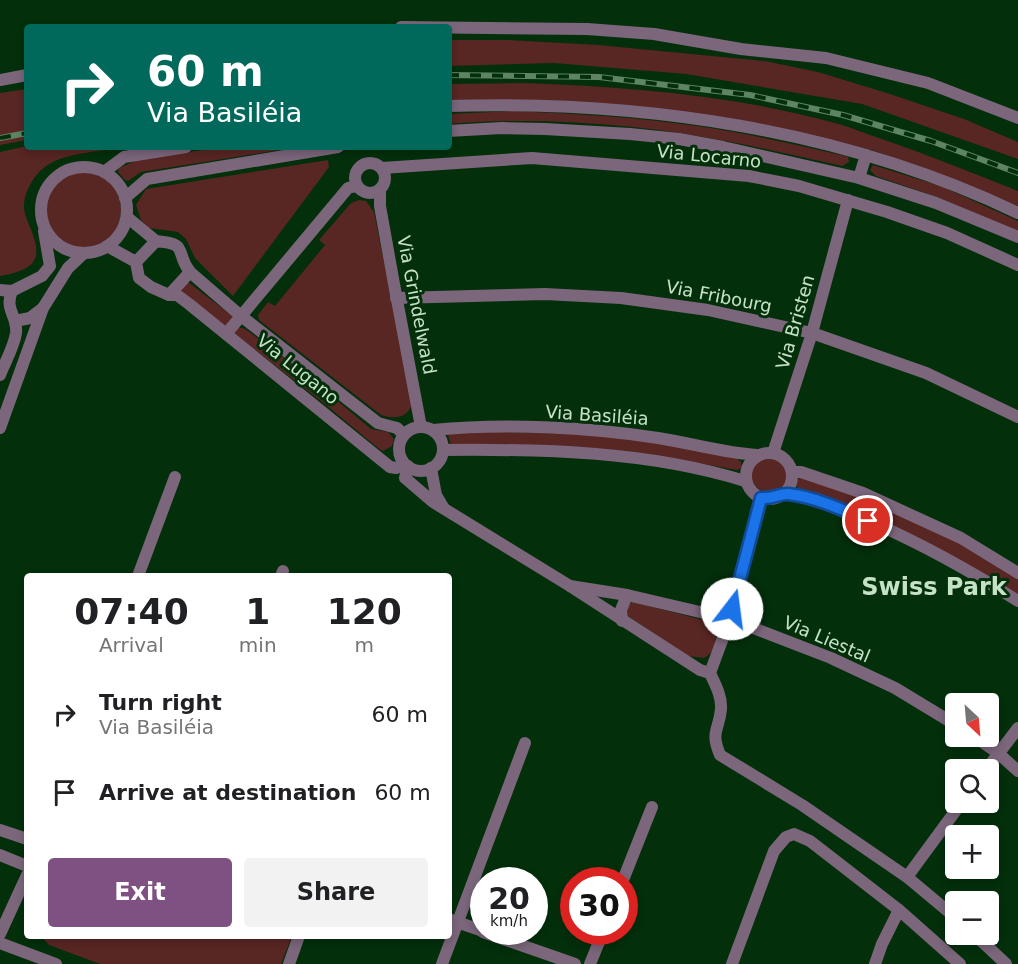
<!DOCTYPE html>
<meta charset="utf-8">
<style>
:root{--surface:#fff;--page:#f2f2f2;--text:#202124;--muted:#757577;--accent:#7e5182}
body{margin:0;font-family:"DejaVu Sans",sans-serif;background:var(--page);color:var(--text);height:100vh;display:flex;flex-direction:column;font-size:22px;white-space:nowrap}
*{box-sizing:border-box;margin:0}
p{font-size:20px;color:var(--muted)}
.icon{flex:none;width:33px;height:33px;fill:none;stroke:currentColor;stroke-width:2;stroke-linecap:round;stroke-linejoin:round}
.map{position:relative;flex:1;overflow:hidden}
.drawer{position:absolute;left:24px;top:573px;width:428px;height:366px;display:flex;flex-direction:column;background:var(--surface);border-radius:6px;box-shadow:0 3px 9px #0003}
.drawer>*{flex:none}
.hud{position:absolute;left:24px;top:24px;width:428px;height:126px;border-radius:6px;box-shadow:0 3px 9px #0003;background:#00695c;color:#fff;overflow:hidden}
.needle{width:39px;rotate:154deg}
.fabs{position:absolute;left:945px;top:693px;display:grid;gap:12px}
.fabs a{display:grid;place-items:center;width:54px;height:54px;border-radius:6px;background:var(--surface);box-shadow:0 3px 9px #0003;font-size:30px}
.speed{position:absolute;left:470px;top:867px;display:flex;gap:12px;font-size:30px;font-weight:700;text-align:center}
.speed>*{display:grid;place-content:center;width:78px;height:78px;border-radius:50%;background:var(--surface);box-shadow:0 3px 9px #0003;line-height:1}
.speed small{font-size:15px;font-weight:400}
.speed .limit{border:9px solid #d22;background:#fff;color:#111}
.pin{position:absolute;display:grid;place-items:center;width:51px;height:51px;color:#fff;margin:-26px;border:3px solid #fff;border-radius:50%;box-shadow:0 2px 6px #0007}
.me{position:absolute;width:66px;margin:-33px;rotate:15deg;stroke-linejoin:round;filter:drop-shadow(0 0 4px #0008)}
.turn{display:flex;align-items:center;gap:21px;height:126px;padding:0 24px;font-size:27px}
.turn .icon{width:78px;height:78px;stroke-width:2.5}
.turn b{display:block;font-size:42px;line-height:51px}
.eta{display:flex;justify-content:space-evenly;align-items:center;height:102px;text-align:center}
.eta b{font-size:36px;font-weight:600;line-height:42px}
.primary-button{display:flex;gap:12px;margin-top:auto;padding:12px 24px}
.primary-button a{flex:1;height:69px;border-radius:6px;background:var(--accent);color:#fff;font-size:24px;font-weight:600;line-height:69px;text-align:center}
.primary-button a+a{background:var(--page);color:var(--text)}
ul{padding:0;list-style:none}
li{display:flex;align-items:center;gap:18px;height:78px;padding:0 24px}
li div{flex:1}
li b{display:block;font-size:22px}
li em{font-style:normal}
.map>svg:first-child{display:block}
</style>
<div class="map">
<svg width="1018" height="964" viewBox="0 0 1018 964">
<rect width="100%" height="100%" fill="#032f0b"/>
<!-- green -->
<g fill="#582623">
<polygon points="449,40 508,40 598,45 765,61 818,72 890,94 964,119 1018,142 1018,159 862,104 686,74 554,63 449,66"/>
<path d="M524,83C628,87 734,95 835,123C851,127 866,134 882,139C928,155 973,173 1018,191V206L925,168L871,150L771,127L449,102V84Z"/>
<polygon points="27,89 27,140 0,145 0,93"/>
<path d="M515,111C576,114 636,117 697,126C747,133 796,145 845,156L848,157L849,162L842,166C805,158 768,149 731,142C643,124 538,116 449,124L448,114Z"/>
<path d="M27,146L128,147C105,151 71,152 51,163C35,171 20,196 25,214C31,233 49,259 22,270C15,273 8,275 0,276V152Z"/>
<polygon points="222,147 299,147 141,172 128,181 125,180 118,172 119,168 140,159"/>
<polygon points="328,160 329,167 233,296 195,258 186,239 178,232 149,228 141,220 136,205 146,189"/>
<polygon points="873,165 943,187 1018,221 1018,232 940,198 876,176 870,170"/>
<circle cx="83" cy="210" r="38"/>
<path d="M359,200L366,201L374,212L412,404C407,419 394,419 381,415L259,320L258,315L268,302L275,306L325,245L319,240L351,203Z"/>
<polygon points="188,282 231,315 234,320 226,327 183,293 181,290"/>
<polygon points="237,328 243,328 248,331 303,372 371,429 388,432 394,439 392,446 383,451 378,448 326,405 236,335 234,332"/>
<polygon points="452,431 593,434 664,444 736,458 741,462 742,468 737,470 687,461 451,446 448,435"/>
<circle cx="769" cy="474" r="18"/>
<polygon points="800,477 867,497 957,540 1018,579 1018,595 821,497 799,490 795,483"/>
<path d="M633,602L707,621C719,632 720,649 704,658L688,656L628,616L625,612L630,603Z"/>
<polygon points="41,936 292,936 281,964 100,964 49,945"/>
</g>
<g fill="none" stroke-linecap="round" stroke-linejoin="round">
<!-- minor -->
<g stroke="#7b667b" stroke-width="12">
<polyline points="401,27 587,29 654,34 741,49 826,58 928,83 1018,118"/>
<polyline points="0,80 27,75"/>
<circle cx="370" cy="178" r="15"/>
<polyline points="382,168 532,158 749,176 799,186 887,212 947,233 1018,265"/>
<polyline points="380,190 380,206 394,284 421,427"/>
<polyline points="127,217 156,241"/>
<path d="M107,246L136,262L139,278L151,287L169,295L190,272C174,251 190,244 156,241L136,262"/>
<polyline points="190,272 241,316 378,423 397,428 404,435"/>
<polyline points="0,290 12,291"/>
<polyline points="169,295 177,295 189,304 390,467 396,468 405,465"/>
<polyline points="396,298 545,294 621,298 708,310 812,333 926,373 1018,417"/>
<polyline points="226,334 348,188 356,186"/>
<circle cx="421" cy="449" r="22"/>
<path d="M433,430C503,423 588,427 658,438C691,443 723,453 757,455"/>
<path d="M443,450C545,449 648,451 745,481"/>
<circle cx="769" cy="476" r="23"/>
<polyline points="773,453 812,333 848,200"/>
<polyline points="408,466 405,478 433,502 570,586 700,670 710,673"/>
<polyline points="431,468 436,495 443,507"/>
<polyline points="792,472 801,472 863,493 961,538 1018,573"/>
<path d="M784,493C816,499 846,511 876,524C926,546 972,572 1018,601"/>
<polyline points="138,576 175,477"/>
<polyline points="281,576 283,571"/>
<polyline points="570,586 627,595 730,619 831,658 895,688 956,725"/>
<polyline points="622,621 621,610 627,595"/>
<path d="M710,673C715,684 722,696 721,709C719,731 710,731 720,755L802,805L907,877L956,918"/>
<polyline points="710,673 730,619 761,498"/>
<polyline points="974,736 998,753 1018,771"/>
<polyline points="986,770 1018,728"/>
<polyline points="0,830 27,839"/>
<polyline points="0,855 27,866"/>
<polyline points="907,877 962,802"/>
<polyline points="623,880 652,807"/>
<polyline points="448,919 483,931"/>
<polyline points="483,932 575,964"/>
<polyline points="0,934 27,875"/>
<polyline points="974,934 1006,964"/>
<polyline points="0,943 56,964"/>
<polyline points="289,964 299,936"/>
<polyline points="442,964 525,743"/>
<polyline points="590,964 603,932"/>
<polyline points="732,964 774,851 786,837 794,834 810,841 899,910 960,964"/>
<polyline points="875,964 882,944 899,910"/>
</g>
<!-- tertiary -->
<g stroke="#7b667b" stroke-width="12">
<path d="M448,106C641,100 843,129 1018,213"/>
<polyline points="448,131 502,128 545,129 630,134 679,139 723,147 859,178 936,203 1018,237"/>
<circle cx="84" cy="210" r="43"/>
<polyline points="104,172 124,157 186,147"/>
<polyline points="859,178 866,155"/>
<polyline points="125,198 147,179 338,147"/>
<polyline points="15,321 30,318 43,308"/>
<path d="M0,375C5,362 14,347 16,333C18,316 4,310 12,291L42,276L50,266L44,231"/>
<polyline points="0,428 43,308 68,268 84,253"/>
</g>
<defs>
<g id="rail">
<polyline points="448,75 599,77 750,95 843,115 931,141 1018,173"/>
<polyline points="0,138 27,133"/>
</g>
</defs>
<!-- rail casing -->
<use href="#rail" stroke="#5f8463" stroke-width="6"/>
<!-- rail -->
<use href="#rail" stroke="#032f0b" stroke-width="4" stroke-dasharray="11" stroke-linecap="butt"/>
</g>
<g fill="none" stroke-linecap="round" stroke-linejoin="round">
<defs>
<path id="route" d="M732,609L761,498C774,499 780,493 788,494C816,497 843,510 868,521"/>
</defs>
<!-- route casing -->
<use href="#route" stroke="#114b97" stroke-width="15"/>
<!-- route -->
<use href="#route" stroke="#1a73e8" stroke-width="10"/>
</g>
<g text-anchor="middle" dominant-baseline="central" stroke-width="6" stroke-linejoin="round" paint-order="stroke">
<!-- street labels -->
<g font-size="18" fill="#c5e2c6" stroke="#032f0b">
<text transform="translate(709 156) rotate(6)">Via Locarno</text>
<text transform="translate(719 296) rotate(11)">Via Fribourg</text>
<text transform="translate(417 305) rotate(79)">Via Grindelwald</text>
<text transform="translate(795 322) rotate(-74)">Via Bristen</text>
<text transform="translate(298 369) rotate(39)">Via Lugano</text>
<text transform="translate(597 415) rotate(4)">Via Basiléia</text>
<text transform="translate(827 639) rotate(23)">Via Liestal</text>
</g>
<!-- district labels -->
<g font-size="24" font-weight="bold" fill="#c5e2c6" stroke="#032f0b">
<text x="934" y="587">Swiss Park</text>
</g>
</g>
</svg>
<div class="fabs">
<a><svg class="needle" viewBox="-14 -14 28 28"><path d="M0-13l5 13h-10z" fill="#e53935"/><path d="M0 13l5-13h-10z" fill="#757577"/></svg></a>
<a><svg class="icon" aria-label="search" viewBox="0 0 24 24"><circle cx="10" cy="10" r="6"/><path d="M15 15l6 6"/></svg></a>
<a>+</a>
<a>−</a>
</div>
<div class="speed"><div>20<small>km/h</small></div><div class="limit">30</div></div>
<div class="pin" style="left:868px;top:521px;background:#d93025"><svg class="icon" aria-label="arrive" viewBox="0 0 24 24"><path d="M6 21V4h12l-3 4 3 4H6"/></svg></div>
<svg class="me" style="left:732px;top:609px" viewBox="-20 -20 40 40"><circle r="19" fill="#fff"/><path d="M0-13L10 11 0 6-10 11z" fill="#1a73e8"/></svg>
<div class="hud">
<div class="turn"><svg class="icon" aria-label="right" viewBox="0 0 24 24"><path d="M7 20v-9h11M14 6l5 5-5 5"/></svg><div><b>60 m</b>Via Basiléia</div></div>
</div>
<section class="drawer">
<div class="eta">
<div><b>07:40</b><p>Arrival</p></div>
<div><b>1</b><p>min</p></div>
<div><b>120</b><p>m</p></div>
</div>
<ul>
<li><svg class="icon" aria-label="right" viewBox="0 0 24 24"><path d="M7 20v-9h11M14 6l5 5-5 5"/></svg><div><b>Turn right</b><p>Via Basiléia</p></div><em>60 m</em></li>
<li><svg class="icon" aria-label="arrive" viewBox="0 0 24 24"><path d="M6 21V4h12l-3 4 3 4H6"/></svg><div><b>Arrive at destination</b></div><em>60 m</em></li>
</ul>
<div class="primary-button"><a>Exit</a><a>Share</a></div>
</section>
</div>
